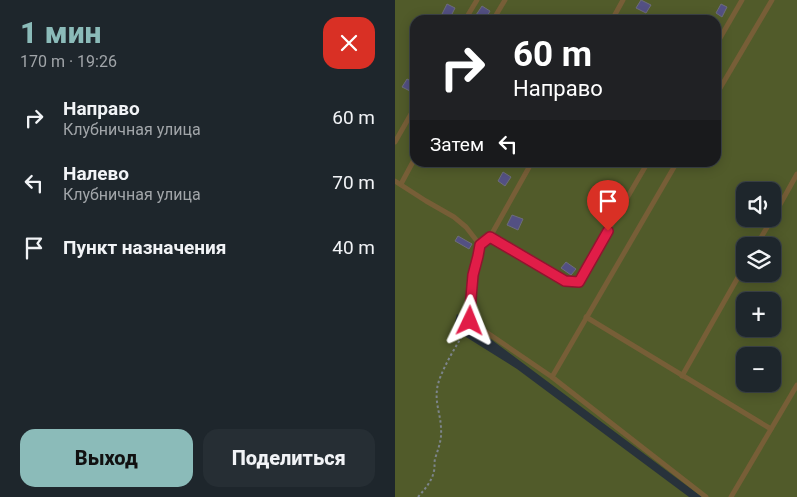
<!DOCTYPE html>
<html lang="ru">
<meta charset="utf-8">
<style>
:root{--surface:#1e262c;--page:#262e34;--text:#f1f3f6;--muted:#a1a5a9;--line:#3c4348;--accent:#8bbbb9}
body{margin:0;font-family:Roboto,sans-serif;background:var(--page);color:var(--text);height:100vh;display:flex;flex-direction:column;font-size:19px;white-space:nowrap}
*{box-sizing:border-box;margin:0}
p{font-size:16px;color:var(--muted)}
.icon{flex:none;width:28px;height:28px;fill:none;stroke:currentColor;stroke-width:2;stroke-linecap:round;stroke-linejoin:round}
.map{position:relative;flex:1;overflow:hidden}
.details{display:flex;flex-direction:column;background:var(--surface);width:395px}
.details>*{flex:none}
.guide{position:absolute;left:15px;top:15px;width:311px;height:152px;border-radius:15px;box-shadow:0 2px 12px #0003,0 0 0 1px var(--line);background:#202124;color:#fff;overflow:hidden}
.fabs{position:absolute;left:341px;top:182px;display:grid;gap:10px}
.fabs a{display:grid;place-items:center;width:45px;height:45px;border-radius:10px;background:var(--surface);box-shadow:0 2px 12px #0003,0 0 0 1px var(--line);font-size:25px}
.pin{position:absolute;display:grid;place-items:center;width:42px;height:42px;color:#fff;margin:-51px -21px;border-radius:50% 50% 50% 0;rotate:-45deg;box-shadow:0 0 5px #0007}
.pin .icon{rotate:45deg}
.me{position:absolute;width:55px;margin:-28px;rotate:2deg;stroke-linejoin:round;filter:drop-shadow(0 0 4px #0008)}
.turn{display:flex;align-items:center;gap:18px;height:105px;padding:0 20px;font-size:22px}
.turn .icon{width:65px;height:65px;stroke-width:2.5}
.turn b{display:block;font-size:35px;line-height:42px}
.then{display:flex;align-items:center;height:48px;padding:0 20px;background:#0003;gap:10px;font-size:19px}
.round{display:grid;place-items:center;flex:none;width:52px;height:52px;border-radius:15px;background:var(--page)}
.overview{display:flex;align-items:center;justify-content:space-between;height:85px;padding:0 20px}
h1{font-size:30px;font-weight:800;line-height:38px;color:var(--accent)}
.cta{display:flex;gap:10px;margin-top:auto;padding:10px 20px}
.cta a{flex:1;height:58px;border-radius:15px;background:var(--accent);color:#111;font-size:20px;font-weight:800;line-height:58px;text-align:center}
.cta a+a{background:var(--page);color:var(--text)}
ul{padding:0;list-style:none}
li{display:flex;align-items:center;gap:15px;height:65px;padding:0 20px}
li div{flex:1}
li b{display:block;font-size:19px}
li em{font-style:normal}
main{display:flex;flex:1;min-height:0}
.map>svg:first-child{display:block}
</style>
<main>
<section class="details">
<div class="overview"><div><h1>1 мин</h1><p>170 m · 19:26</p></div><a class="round" style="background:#d93025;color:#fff"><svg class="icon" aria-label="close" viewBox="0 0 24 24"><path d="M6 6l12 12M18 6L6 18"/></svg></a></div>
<ul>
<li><svg class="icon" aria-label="right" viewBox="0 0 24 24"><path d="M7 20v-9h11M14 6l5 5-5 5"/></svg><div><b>Направо</b><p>Клубничная улица</p></div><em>60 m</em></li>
<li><svg class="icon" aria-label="left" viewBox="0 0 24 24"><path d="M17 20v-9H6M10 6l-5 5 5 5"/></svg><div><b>Налево</b><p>Клубничная улица</p></div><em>70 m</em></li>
<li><svg class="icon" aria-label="arrive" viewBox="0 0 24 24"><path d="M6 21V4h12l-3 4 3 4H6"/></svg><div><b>Пункт назначения</b></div><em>40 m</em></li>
</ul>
<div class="cta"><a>Выход</a><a>Поделиться</a></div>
</section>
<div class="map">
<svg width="402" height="497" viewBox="0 0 402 497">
<rect width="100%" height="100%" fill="#28323b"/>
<!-- green -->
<path fill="#515b2a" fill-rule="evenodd" d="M0,0H402V497H307L62,314L60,322L63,329L71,337L122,369L294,497H0ZM20,20H321V162H20ZM350,191H378V219H350ZM350,246H378V274H350ZM350,301H378V329H350ZM350,356H378V384H350Z"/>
<!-- building -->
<g fill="#535083" stroke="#6d6d7a">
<polygon points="246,0 256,5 251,13 241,8"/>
<polygon points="52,4 60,8 55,18 47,14"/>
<polygon points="326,4 332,7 327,17 321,13"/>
<polygon points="87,6 95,11 90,20 81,15"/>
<polygon points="12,79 20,83 20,87 17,92 7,87"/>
<polygon points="108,172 116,177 110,186 103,181"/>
<polygon points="220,189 227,194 222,202 215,198"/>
<polygon points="117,215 128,219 123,230 112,225"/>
<polygon points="63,236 77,244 74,249 60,241"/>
<polygon points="171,262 181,269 176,275 166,268"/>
</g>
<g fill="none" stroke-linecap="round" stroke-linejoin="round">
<!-- path -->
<path stroke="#7d858c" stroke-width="2" stroke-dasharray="2.5 2.5" stroke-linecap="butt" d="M23,497C30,489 37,481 39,471C40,467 39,463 40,459C43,449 47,440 46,429C46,416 40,403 42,390C43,374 63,343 72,328"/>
<!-- lane -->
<g stroke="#775e37" stroke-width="5">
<polyline points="70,20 82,0"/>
<polyline points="98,20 110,0"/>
<polyline points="217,20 228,0"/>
<polyline points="321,45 347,0"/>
<polyline points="321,95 377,0"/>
<polyline points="0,142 20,107"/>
<polyline points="0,181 31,201 59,217 71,227 85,245"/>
<polyline points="6,184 20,158"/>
<polyline points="378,217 402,174"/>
<polyline points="95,237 170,281 183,282 253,162"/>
<path d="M85,245C79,271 76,294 75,321L157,377L311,497"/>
<polyline points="85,245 95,237 137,162"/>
<polyline points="361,246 377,219"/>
<polyline points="191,317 376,429"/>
<polyline points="287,376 350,265"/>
<polyline points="157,377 282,162"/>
<polyline points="336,497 402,385"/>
</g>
</g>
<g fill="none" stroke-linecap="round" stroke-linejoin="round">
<defs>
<polyline id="route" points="75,321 76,298 78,275 83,256 85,245 95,237 170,281 184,282 213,231"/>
</defs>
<!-- route casing -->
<use href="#route" stroke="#92132f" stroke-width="12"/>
<!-- route -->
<use href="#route" stroke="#e11d48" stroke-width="9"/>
</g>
</svg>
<div class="fabs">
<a><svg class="icon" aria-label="sound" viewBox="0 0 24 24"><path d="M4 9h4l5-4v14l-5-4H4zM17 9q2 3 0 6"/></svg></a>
<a><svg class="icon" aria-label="layers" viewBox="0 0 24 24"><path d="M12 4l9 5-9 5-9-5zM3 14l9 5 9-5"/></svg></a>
<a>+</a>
<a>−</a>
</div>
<div class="pin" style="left:213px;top:231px;background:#d93025"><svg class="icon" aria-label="arrive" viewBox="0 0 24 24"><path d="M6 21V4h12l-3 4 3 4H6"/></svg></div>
<svg class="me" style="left:75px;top:321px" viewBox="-20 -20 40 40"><path d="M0-17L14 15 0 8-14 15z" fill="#e11d48" stroke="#fff" stroke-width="4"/></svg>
<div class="guide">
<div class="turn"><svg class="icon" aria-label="right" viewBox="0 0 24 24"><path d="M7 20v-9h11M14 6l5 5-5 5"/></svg><div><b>60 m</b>Направо</div></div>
<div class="then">Затем<svg class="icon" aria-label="left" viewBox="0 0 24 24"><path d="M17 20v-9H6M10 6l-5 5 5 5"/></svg></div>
</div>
</div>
</main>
